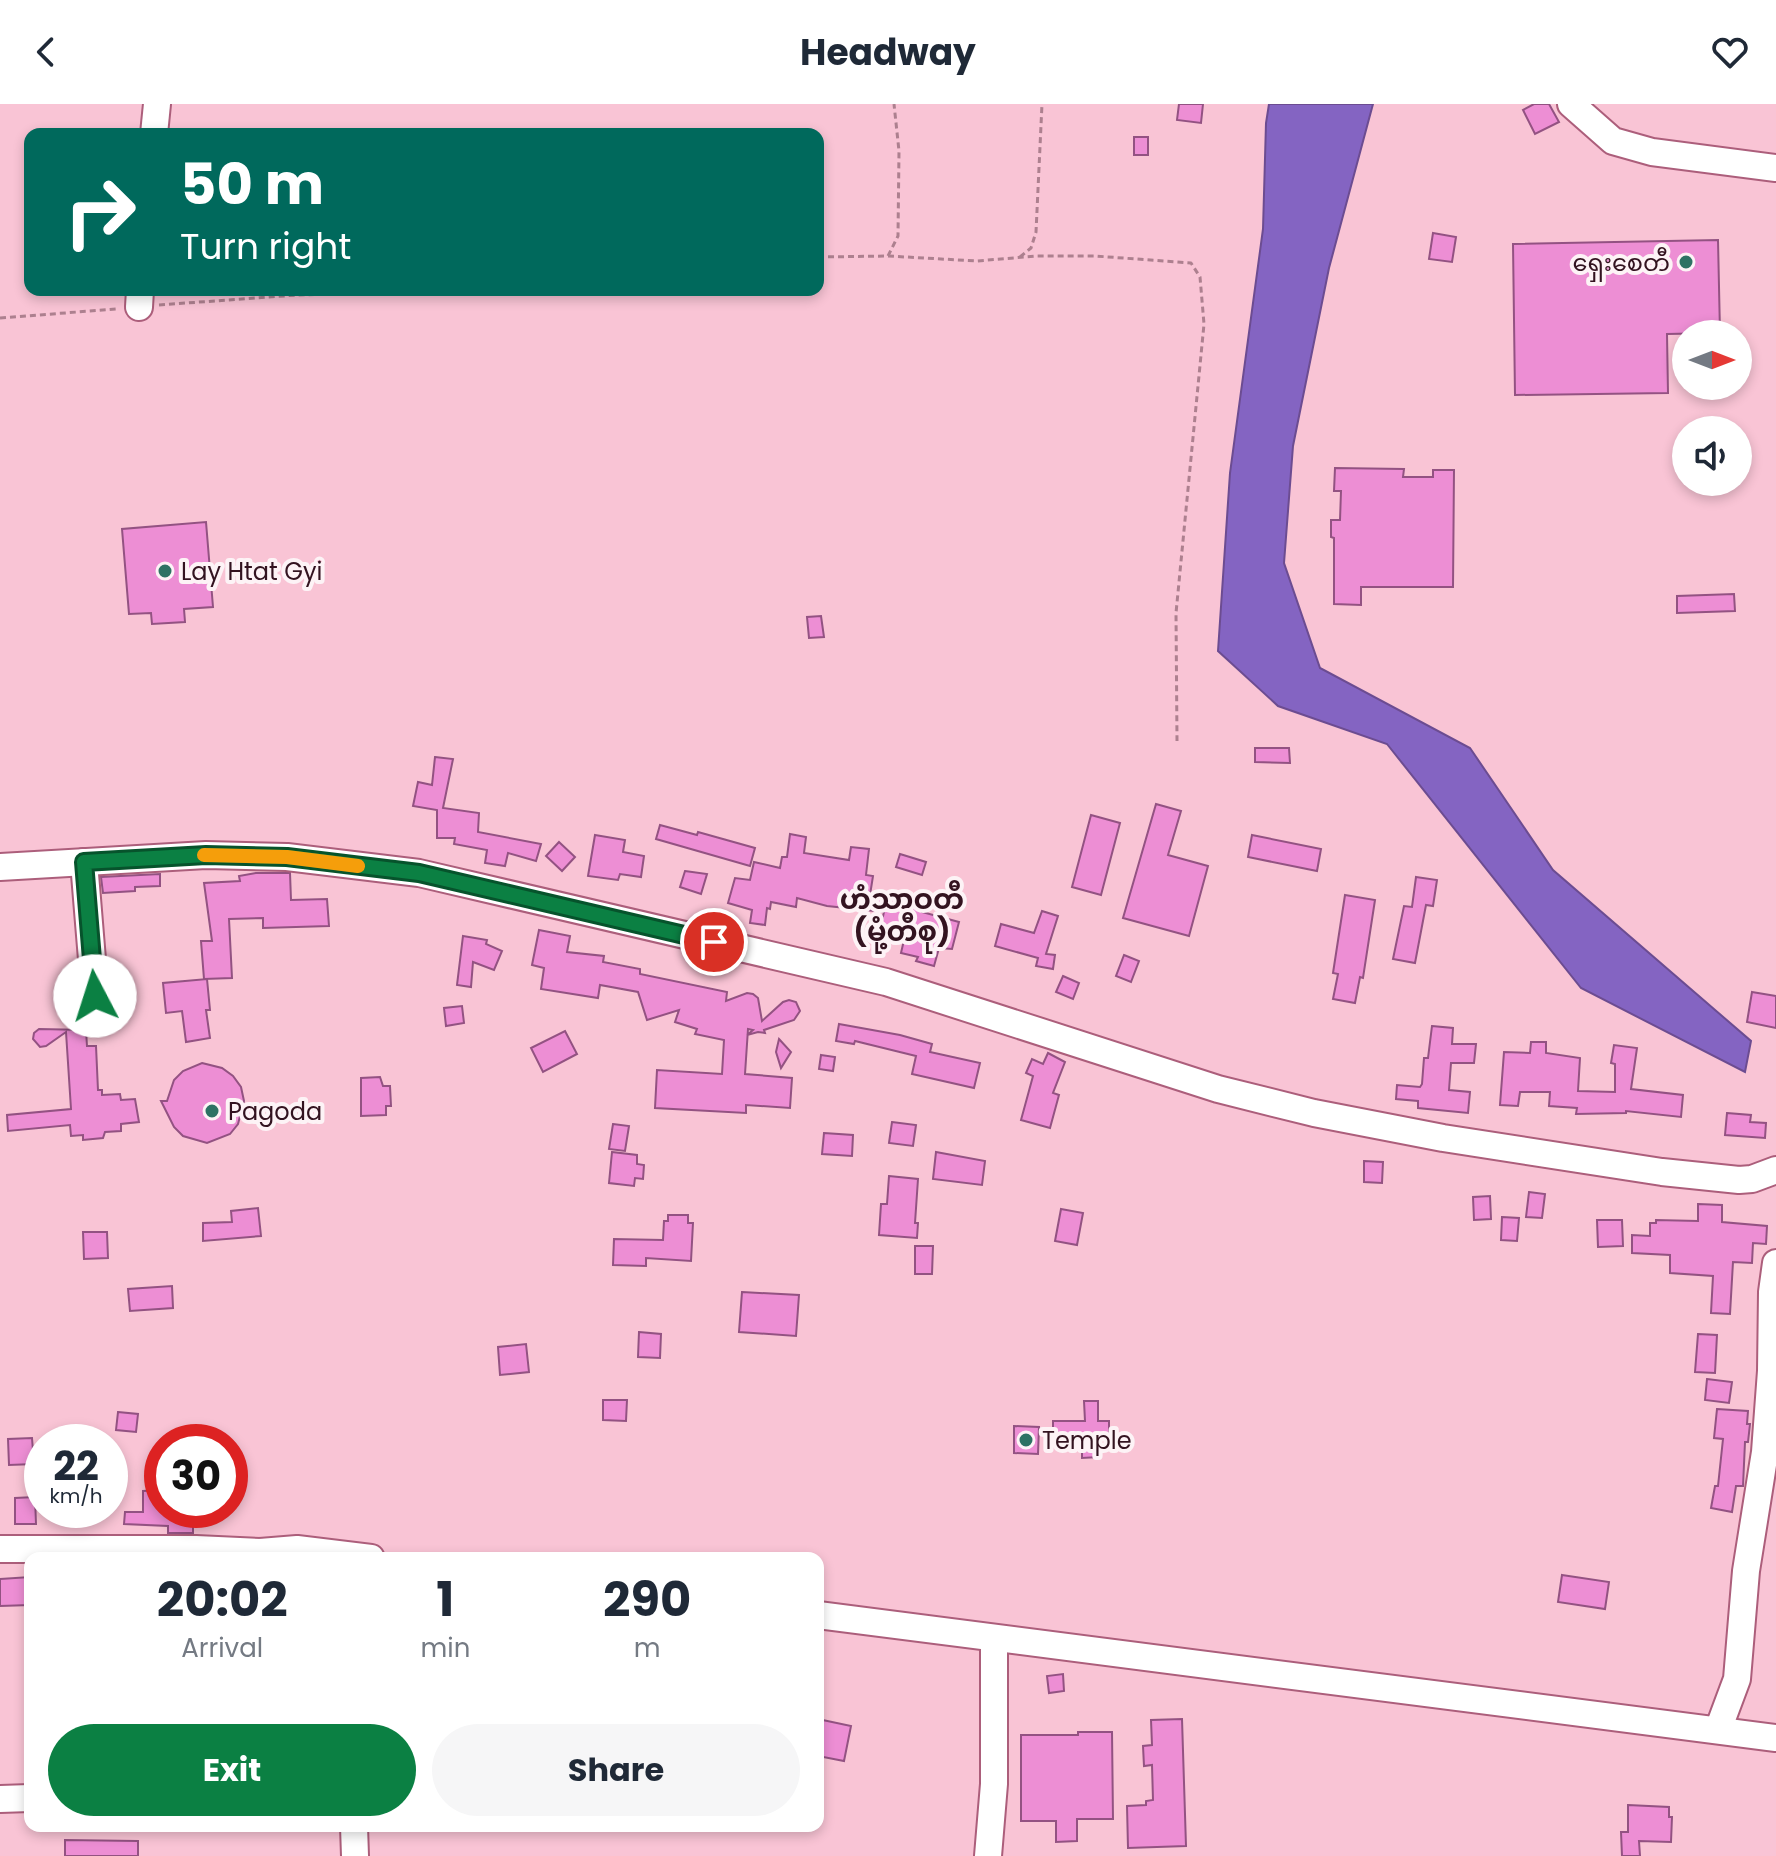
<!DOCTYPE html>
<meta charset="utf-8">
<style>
:root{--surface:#fff;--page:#f6f6f7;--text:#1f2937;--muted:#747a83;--accent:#0b8043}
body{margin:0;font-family:Poppins,"Noto Sans Myanmar",sans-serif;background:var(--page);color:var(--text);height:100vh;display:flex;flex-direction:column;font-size:30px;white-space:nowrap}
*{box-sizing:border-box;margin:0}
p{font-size:26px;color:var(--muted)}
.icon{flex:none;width:44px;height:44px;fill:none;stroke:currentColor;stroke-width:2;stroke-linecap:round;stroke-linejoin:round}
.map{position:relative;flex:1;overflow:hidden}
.details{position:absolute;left:24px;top:1448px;width:800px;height:280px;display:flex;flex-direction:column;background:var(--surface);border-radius:16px;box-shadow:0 4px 12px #0003}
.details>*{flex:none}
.hud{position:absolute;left:24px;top:24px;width:800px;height:168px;border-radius:16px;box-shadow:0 4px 12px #0003;background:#00695c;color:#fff;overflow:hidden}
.needle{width:52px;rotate:90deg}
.controls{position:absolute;left:1672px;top:216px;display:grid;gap:16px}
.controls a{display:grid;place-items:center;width:80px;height:80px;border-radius:50%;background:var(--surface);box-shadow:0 4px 12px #0003;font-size:40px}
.speed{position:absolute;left:24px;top:1320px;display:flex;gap:16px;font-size:40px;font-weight:700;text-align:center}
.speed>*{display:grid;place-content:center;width:104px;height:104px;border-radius:50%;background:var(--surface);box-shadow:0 4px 12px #0003;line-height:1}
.speed small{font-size:20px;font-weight:400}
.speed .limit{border:12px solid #d22;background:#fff;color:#111}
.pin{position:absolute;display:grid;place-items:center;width:68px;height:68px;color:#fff;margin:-34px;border:4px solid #fff;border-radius:50%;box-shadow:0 2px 8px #0007}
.me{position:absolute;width:88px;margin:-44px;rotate:355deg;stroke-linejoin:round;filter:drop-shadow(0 0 6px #0008)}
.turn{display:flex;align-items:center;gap:28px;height:168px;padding:0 24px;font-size:36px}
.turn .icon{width:104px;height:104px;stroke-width:2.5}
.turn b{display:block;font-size:56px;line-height:68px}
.eta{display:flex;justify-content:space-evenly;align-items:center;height:136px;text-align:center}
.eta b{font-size:48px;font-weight:700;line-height:56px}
.primary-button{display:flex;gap:16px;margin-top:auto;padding:16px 24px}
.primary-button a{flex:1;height:92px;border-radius:48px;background:var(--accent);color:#fff;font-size:32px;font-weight:700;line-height:92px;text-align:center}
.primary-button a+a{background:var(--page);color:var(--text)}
header{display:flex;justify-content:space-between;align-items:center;height:104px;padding:0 24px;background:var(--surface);font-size:36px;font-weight:700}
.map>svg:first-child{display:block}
</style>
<header><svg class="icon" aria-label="back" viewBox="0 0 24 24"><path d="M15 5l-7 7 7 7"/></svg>Headway<svg class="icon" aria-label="heart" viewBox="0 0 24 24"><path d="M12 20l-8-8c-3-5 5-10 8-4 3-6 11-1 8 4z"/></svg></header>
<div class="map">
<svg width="1776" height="1752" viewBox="0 0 1776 1752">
<rect width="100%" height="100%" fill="#f9c4d5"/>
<!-- water -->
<polygon fill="#8464c2" stroke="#6c4c91" stroke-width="2" points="1269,0 1373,0 1329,164 1293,342 1284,459 1320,564 1470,644 1553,766 1751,937 1745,968 1581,884 1387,640 1278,602 1218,547 1230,369 1263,125 1266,19"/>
<!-- building -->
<g fill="#ed8ed4" stroke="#935282" stroke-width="2">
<polygon points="1179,0 1203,0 1201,19 1177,16"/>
<polygon points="1534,0 1549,0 1559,18 1535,30 1523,6"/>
<rect x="1134" y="33" width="14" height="18"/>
<polygon points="1433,129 1456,133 1452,158 1429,155"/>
<polygon points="1718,136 1720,229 1667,230 1668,289 1515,291 1513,140"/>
<polygon points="1335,364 1404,365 1403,373 1433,373 1433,366 1454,366 1453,483 1361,483 1361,501 1334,500 1334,434 1331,433 1331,416 1340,416 1341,387 1334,387"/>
<polygon points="206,418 213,503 184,505 185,518 152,520 151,509 129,510 122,425"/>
<polygon points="1734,490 1735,507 1677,509 1677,492"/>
<polygon points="821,512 824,533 809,534 807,513"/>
<polygon points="1255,644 1289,644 1290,659 1255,658"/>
<polygon points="435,653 453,655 443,704 479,709 478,728 541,740 536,757 508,749 505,762 485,759 487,746 454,740 455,734 437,734 437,706 413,702 418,678 432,681"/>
<polygon points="1156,700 1181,707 1168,751 1208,762 1189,832 1123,814"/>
<polygon points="1091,711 1120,719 1101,791 1072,783"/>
<polygon points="660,721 697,731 698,728 755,744 750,762 656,735"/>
<polygon points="790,730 806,733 804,749 849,756 851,743 869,745 866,771 873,772 870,791 914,795 912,803 922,805 922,808 959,818 952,845 939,844 934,862 916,857 918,853 901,849 904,836 879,830 884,808 827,802 797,794 796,803 771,798 770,805 767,804 765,821 750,819 752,806 728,799 735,774 750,776 754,758 780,764 782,753 787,753"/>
<polygon points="595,731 625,736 623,748 644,752 641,773 620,770 618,776 588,772"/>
<polygon points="1252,731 1321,745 1317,767 1248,753"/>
<polygon points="559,738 575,753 562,767 546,752"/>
<polygon points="900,750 926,758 922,771 896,763"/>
<polygon points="685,767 707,770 701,790 680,783"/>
<polygon points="256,769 290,769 291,796 327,795 329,822 263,824 263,814 229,815 232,874 204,875 201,837 212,837 204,779 240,777 239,772"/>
<polygon points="160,770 160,782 135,783 135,787 103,789 101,773"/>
<polygon points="1416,773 1437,776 1433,802 1426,801 1415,859 1393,855 1404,802 1412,803"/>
<polygon points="1345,791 1375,796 1363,874 1360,873 1355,899 1333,895 1338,870 1333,869"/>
<polygon points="1042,807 1058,812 1046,850 1055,851 1053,865 1036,862 1038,854 995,842 1001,820 1034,829"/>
<polygon points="539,826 570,832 567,848 604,852 603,858 640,865 640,870 727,888 726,897 747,889 753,890 758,894 762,917 783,898 789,896 796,898 800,907 794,916 764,926 765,929 758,928 747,931 753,926 748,925 745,970 792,974 790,1004 746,1001 746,1009 655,1004 657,966 722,970 724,936 695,930 697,925 675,918 679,906 647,916 638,888 600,881 598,894 541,885 544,864 532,861"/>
<polygon points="463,832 487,836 486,840 502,847 494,866 473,858 471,883 457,881"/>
<polygon points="1124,851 1139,857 1131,878 1116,872"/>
<polygon points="1063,872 1079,879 1073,895 1056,888"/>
<polygon points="207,875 210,906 206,906 210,934 186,938 182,907 166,909 163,879"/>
<polygon points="1752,888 1776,892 1776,924 1747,918"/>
<polygon points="462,902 464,919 446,922 444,904"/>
<polygon points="839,920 900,931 932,940 930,948 980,959 974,984 912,970 916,952 855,937 854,940 836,937"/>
<polygon points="1432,922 1453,924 1452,940 1476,940 1474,959 1451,959 1449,986 1470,988 1468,1009 1418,1004 1418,997 1396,995 1397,981 1420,983 1422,980 1424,954 1428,954"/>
<polygon points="39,925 86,926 87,942 96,942 98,986 102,986 102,991 120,990 121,996 135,995 139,1018 121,1020 121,1027 105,1028 103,1034 83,1036 83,1031 71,1032 70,1021 8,1027 7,1011 71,1005 66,928 46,942 40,943 33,935 34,929"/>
<polygon points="565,927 577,950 543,968 531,944"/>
<polygon points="779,935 791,948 781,964 776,948"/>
<polygon points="1531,938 1546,938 1546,949 1580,954 1578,987 1615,988 1615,960 1611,959 1614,941 1637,944 1631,985 1683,991 1681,1013 1626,1007 1626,1009 1576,1010 1577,1004 1549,1002 1550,988 1520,988 1518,1002 1500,1001 1504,948 1530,949"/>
<polygon points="1048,949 1065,958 1053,989 1059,991 1050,1024 1021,1016 1033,972 1026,969 1032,955 1043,960"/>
<polygon points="821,951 835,953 833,967 819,965"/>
<polygon points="202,959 222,964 233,972 241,983 244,997 238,1020 230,1030 207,1039 183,1032 174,1023 161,997 167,997 174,976 183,967"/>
<polygon points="380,973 383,982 390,982 391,1002 386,1002 386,1011 361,1012 361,974"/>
<polygon points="1727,1009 1751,1011 1750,1018 1766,1019 1765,1034 1725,1031"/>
<polygon points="892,1018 916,1021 913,1042 889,1039"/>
<polygon points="613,1020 629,1022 625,1047 609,1045"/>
<polygon points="824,1029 853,1031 852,1052 822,1050"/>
<polygon points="612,1048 637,1051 637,1060 644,1061 643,1075 635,1074 634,1082 609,1079"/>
<polygon points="936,1048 985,1057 982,1081 933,1075"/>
<polygon points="1364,1057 1383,1058 1382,1079 1364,1078"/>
<polygon points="889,1072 918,1075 915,1119 918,1119 917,1134 879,1131 881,1100 887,1100"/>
<polygon points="1529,1088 1545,1090 1542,1114 1526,1113"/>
<polygon points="1490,1092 1491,1115 1474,1116 1473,1093"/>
<polygon points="1698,1100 1722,1101 1722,1118 1767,1122 1766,1140 1753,1139 1752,1159 1733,1158 1730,1210 1711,1209 1713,1172 1670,1169 1670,1151 1632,1149 1632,1131 1650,1132 1650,1119 1656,1119 1656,1116 1698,1117"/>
<polygon points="258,1104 261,1132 203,1137 203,1119 232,1118 231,1107"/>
<polygon points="1061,1105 1083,1109 1077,1141 1055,1137"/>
<polygon points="668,1111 688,1111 688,1119 693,1119 691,1157 646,1154 646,1162 613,1161 614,1135 663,1136 664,1117 668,1117"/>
<polygon points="1502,1113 1519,1114 1517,1137 1501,1136"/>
<polygon points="1597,1116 1622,1116 1623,1142 1598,1143"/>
<polygon points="83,1128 107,1128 108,1154 84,1155"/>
<polygon points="915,1142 933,1142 932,1170 915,1170"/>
<polygon points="172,1182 173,1204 130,1207 128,1185"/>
<polygon points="742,1188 799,1191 796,1232 739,1228"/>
<polygon points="639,1228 661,1230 660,1254 638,1253"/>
<polygon points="1698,1230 1717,1231 1715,1269 1695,1268"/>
<polygon points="526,1240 529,1268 500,1271 498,1243"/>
<polygon points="1707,1275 1732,1278 1729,1299 1705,1296"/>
<polygon points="603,1296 627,1296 626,1317 603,1316"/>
<polygon points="1084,1297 1098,1297 1098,1317 1109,1317 1109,1330 1099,1330 1099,1353 1082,1354 1082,1331 1053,1331 1053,1317 1085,1317"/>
<polygon points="1717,1305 1748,1307 1747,1320 1750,1320 1748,1338 1745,1338 1743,1382 1736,1382 1732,1408 1711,1404 1715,1382 1718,1382 1723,1335 1714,1334"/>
<polygon points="118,1308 138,1310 136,1328 116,1326"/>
<polygon points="1014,1322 1039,1323 1038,1350 1014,1349"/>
<polygon points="32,1334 34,1360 9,1361 8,1335"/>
<polygon points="161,1386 162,1408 193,1408 193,1429 168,1429 168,1422 124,1420 125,1408 143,1408 143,1387"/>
<polygon points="35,1393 36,1420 15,1420 15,1394"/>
<polygon points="1562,1471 1609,1478 1605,1505 1558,1498"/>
<polygon points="30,1473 30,1501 0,1502 0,1475"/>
<polygon points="1063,1570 1064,1587 1049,1589 1047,1572"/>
<polygon points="818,1615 851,1622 844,1657 818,1652"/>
<polygon points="1182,1615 1186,1742 1128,1744 1127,1702 1146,1701 1146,1697 1153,1696 1152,1661 1144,1662 1143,1642 1152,1641 1151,1616"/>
<polygon points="1078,1628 1112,1628 1113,1715 1077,1715 1077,1737 1056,1738 1056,1717 1021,1717 1021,1631 1078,1631"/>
<polygon points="1628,1701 1669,1703 1669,1713 1672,1713 1671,1738 1639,1737 1640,1752 1622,1752 1621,1728 1628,1728"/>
<polygon points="65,1736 138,1737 138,1752 65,1752"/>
</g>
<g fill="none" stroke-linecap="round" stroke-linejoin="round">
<defs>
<g id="minor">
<polyline points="1571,0 1613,37 1652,48 1776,64"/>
<polyline points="154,30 157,0"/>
<polyline points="139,203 140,186"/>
<polyline points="84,758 95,892 112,893"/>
<polyline points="0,763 206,751 287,753 419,769 886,878 1218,985 1314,1009 1443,1034 1662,1068 1739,1076 1752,1075 1776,1066"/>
<polyline points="0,1445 196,1445 260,1448 297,1445 371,1454"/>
<polyline points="818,1511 1776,1634"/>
<polyline points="1718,1626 1737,1575 1746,1467 1765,1348 1771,1267 1772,1188 1776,1159"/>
<polyline points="0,1695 30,1694"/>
<polyline points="354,1722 355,1752"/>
<polyline points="988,1752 994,1680 994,1534"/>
</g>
</defs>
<!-- minor casing -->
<use href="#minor" stroke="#ac5e7b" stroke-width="30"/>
<!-- path -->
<g stroke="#ad808f" stroke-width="3" stroke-dasharray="6 4" stroke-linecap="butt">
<polyline points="888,152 898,132 899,47 894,0"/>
<polyline points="818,153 888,152 977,157 1037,152 1095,152 1191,159 1200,173 1204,220 1176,509 1177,637"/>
<polyline points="1020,153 1031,144 1036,128 1042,0"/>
<polyline points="159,201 297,191 454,186"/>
<polyline points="0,214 116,205"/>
</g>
<!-- minor -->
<use href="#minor" stroke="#fff" stroke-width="26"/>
</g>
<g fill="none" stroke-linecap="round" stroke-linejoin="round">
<defs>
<polyline id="route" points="95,892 84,758 206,751 287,753 419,769 714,838"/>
</defs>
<!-- route casing -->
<use href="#route" stroke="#07532c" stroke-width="20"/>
<!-- route -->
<use href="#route" stroke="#0b8043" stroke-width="14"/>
<!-- slow -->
<polyline stroke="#f59e0b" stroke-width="14" points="204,751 287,753 358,762"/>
</g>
<!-- markers -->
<g fill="#2e7264" stroke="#fdf3f6" stroke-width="3">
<circle cx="1686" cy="158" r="8"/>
<circle cx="165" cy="467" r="8"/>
<circle cx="212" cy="1007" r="8"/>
<circle cx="1026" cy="1336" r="8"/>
</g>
<g text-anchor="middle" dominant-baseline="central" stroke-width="8" stroke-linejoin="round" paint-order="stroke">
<!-- poi labels -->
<g font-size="24" fill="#331320" stroke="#fdf3f6" text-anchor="start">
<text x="1670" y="158" text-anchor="end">ရှေးစေတီ</text>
<text x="181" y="467">Lay Htat Gyi</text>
<text x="228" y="1007">Pagoda</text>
<text x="1042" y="1336">Temple</text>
</g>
<!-- quarter labels -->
<g font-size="28" font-weight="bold" fill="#331320" stroke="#fdf3f6">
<text x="902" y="795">ဟံသာဝတီ<tspan x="902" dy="32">(မုံ့တီစု)</tspan></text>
</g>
</g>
</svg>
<div class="controls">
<a><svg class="needle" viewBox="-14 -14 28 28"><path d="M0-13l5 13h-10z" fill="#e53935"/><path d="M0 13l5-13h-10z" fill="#747a83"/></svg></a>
<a><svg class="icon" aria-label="sound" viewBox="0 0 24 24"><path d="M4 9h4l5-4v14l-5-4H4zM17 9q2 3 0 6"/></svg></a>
</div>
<div class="speed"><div>22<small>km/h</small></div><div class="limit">30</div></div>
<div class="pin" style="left:714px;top:838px;background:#d93025"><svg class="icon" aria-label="arrive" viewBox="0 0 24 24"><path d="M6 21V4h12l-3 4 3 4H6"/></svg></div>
<svg class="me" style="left:95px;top:892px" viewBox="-20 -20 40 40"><circle r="19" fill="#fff"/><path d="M0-13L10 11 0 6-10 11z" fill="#0b8043"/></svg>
<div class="hud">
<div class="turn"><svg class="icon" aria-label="right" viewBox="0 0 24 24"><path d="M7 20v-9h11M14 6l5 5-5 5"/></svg><div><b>50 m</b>Turn right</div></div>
</div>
<section class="details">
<div class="eta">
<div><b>20:02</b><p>Arrival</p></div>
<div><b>1</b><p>min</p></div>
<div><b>290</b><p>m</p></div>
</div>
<div class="primary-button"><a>Exit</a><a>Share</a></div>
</section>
</div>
